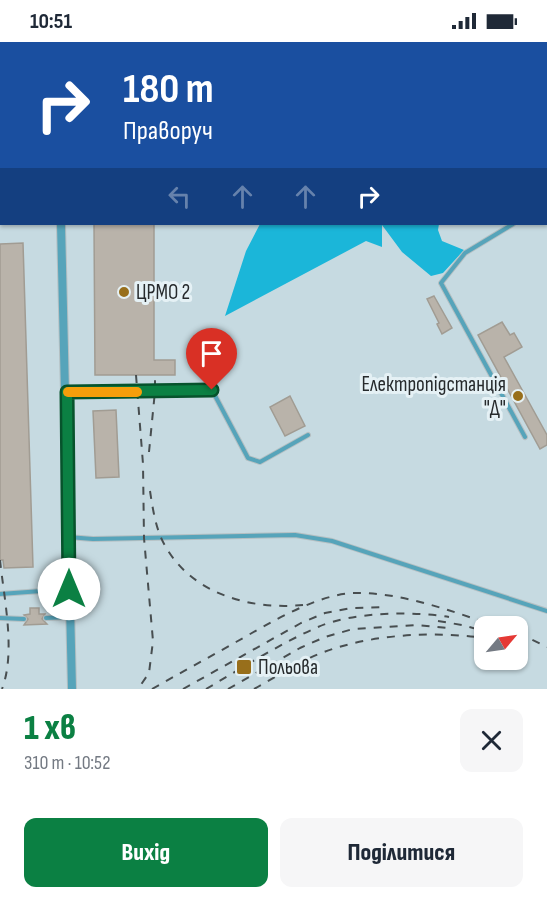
<!DOCTYPE html>
<html lang="uk">
<meta charset="utf-8">
<style>
:root{--surface:#fff;--page:#f6f6f7;--text:#1f2937;--muted:#747a83;--accent:#0b8043}
body{margin:0;font-family:"Sofia Sans Condensed",sans-serif;background:var(--page);color:var(--text);height:100vh;display:flex;flex-direction:column;font-size:22px;white-space:nowrap}
*{box-sizing:border-box;margin:0}
p{font-size:20px;color:var(--muted)}
.icon{flex:none;width:33px;height:33px;fill:none;stroke:currentColor;stroke-width:2;stroke-linecap:round;stroke-linejoin:round}
.map{position:relative;height:647px;overflow:hidden}
.panel{display:flex;flex-direction:column;background:var(--surface);flex:1}
.panel>*{flex:none}
.banner{position:absolute;left:0px;top:0px;width:548px;height:183px;box-shadow:0 2px 4px #0004;background:#1a4fa0;color:#fff;overflow:hidden}
.needle{width:39px;rotate:61deg}
.buttons{position:absolute;left:474px;top:574px;display:grid;gap:12px}
.buttons a{display:grid;place-items:center;width:54px;height:54px;border-radius:12px;background:var(--surface);box-shadow:0 2px 4px #0004;font-size:30px}
.pin{position:absolute;display:grid;place-items:center;width:51px;height:51px;color:#fff;margin:-62px -26px;border-radius:50% 50% 50% 0;rotate:-45deg;box-shadow:0 0 6px #0007}
.pin .icon{rotate:45deg}
.me{position:absolute;width:66px;margin:-33px;rotate:0deg;stroke-linejoin:round;filter:drop-shadow(0 0 4px #0008)}
.turn{display:flex;align-items:center;gap:21px;height:126px;padding:0 24px;font-size:27px}
.turn .icon{width:78px;height:78px;stroke-width:2.5}
.turn b{display:block;font-size:42px;line-height:51px}
.lanes{display:flex;align-items:center;height:57px;padding:0 24px;background:#0003;justify-content:center;gap:30px;direction:ltr}
.lanes .off{opacity:.35}
.round{display:grid;place-items:center;flex:none;width:63px;height:63px;border-radius:12px;background:var(--page)}
.headline{display:flex;align-items:center;justify-content:space-between;height:102px;padding:0 24px}
h1{font-size:36px;font-weight:800;line-height:45px;color:var(--accent)}
.primary-button{display:flex;gap:12px;margin-top:auto;padding:12px 24px}
.primary-button a{flex:1;height:69px;border-radius:12px;background:var(--accent);color:#fff;font-size:24px;font-weight:800;line-height:69px;text-align:center}
.primary-button a+a{background:var(--page);color:var(--text)}
.status{display:flex;justify-content:space-between;align-items:center;height:42px;padding:0 30px;background:var(--surface);direction:ltr}
.status svg{height:16px;fill:currentColor}
.map>svg:first-child{display:block}
</style>
<div class="status"><b>10:51</b><svg viewBox="0 0 49 12"><path d="M0 12V9h3v3zM5 12V6h3v6zM10 12V3h3v9zM15 12V0h3v12zM26 1h20v11H26zM47 4h2v5h-2z"/></svg></div>
<div class="map">
<svg width="547" height="647" viewBox="0 0 547 647">
<rect width="100%" height="100%" fill="#d7e4e7"/>
<!-- built -->
<path fill="#c6dae1" fill-rule="evenodd" d="M0,0H547V647H0ZM2,2H546V182H2ZM484,585H518V618H484Z"/>
<!-- forest -->
<polygon fill="#1bb6d9" points="260,182 439,182 438,188 442,199 464,208 443,231 431,234 402,210 382,183 382,205 366,199 225,274 246,209"/>
<!-- building -->
<g fill="#b9b3aa" stroke="#a19c93" stroke-width="1.5">
<polygon points="94,182 154,182 154,318 175,318 175,333 95,333"/>
<polygon points="23,201 33,525 4,526 3,518 0,518 0,202"/>
<polygon points="434,254 452,286 442,292 437,282 439,281 427,257"/>
<polygon points="502,280 510,293 514,291 522,305 504,315 547,393 547,403 540,407 478,293"/>
<polygon points="290,354 305,384 285,394 270,365"/>
<polygon points="116,368 119,435 96,436 93,369"/>
<polygon points="30,566 39,566 39,572 45,572 42,577 47,582 24,583 28,577 24,573 30,572"/>
</g>
<g fill="none" stroke-linecap="round" stroke-linejoin="round">
<defs>
<g id="service">
<polyline points="546,14 547,14"/>
<polyline points="546,88 547,94"/>
<polyline points="546,161 547,161"/>
<polyline points="513,182 465,211 441,241 525,395"/>
<polyline points="67,350 212,348 248,416 260,420 308,393"/>
<polyline points="68,495 93,497 295,493 332,499 547,569"/>
<polyline points="0,552 69,547"/>
<polyline points="0,576 24,577"/>
<polyline points="46,576 69,575"/>
</g>
<g id="minor">
<polyline points="56,0 56,2"/>
<polyline points="61,182 72,647"/>
</g>
</defs>
<!-- service casing -->
<use href="#service" stroke="#b4bfc2" stroke-width="6"/>
<!-- minor casing -->
<use href="#minor" stroke="#b4bfc2" stroke-width="10"/>
<!-- service -->
<use href="#service" stroke="#56a4ba" stroke-width="4"/>
<!-- minor -->
<use href="#minor" stroke="#56a4ba" stroke-width="8"/>
<!-- rail -->
<g stroke="#484e50" stroke-width="2" stroke-dasharray="8 8" stroke-linecap="butt">
<polyline points="136,333 143,422 144,496 153,599 149,631 138,647"/>
<polyline points="149,410 155,349 155,333"/>
<path d="M150,449C153,468 156,490 167,507C195,553 252,568 303,563"/>
<path d="M0,518C4,557 16,610 2,647"/>
<polyline points="438,579 462,583 484,589"/>
<polyline points="518,591 547,605"/>
<polyline points="518,603 524,604"/>
<path d="M152,647C180,631 208,616 236,600C270,581 318,551 357,551C406,551 453,570 499,585"/>
<polyline points="183,647 301,581 325,571 351,566 386,565"/>
<path d="M206,647C242,626 279,602 318,585C352,570 412,569 449,575"/>
<polyline points="228,647 300,606 325,595 353,587 416,583 447,586"/>
<path d="M254,647C276,635 299,619 324,610C373,592 433,589 484,596"/>
</g>
</g>
<g fill="none" stroke-linecap="round" stroke-linejoin="round">
<defs>
<polyline id="route" points="69,547 67,350 212,348"/>
</defs>
<!-- route casing -->
<use href="#route" stroke="#07532c" stroke-width="15"/>
<!-- route -->
<use href="#route" stroke="#0b8043" stroke-width="10"/>
<!-- slow -->
<polyline stroke="#f59e0b" stroke-width="10" points="68,350 137,350"/>
</g>
<!-- markers -->
<g fill="#986f1b" stroke="#e5f1f5" stroke-width="2">
<circle cx="124" cy="250" r="6"/>
<circle cx="518" cy="354" r="6"/>
<rect x="236" y="617" width="16" height="16" rx="3"/>
</g>
<g text-anchor="middle" dominant-baseline="central" stroke-width="6" stroke-linejoin="round" paint-order="stroke">
<!-- poi labels -->
<g font-size="21" fill="#262a2c" stroke="#e5f1f5" text-anchor="start">
<text x="136" y="250">ЦРМО 2</text>
<text x="506" y="342" text-anchor="end">Електропідстанція<tspan x="506" dy="24">"Д"</tspan></text>
<text x="258" y="625">Польова</text>
</g>
</g>
</svg>
<div class="buttons">
<a><svg class="needle" viewBox="-14 -14 28 28"><path d="M0-13l5 13h-10z" fill="#e53935"/><path d="M0 13l5-13h-10z" fill="#747a83"/></svg></a>
</div>
<div class="pin" style="left:212px;top:348px;background:#d93025"><svg class="icon" aria-label="arrive" viewBox="0 0 24 24"><path d="M6 21V4h12l-3 4 3 4H6"/></svg></div>
<svg class="me" style="left:69px;top:547px" viewBox="-20 -20 40 40"><circle r="19" fill="#fff"/><path d="M0-13L10 11 0 6-10 11z" fill="#0b8043"/></svg>
<div class="banner">
<div class="turn"><svg class="icon" aria-label="right" viewBox="0 0 24 24"><path d="M7 20v-9h11M14 6l5 5-5 5"/></svg><div><b>180 m</b>Праворуч</div></div>
<div class="lanes"><svg class="icon off" aria-label="left" viewBox="0 0 24 24"><path d="M17 20v-9H6M10 6l-5 5 5 5"/></svg><svg class="icon off" aria-label="ahead" viewBox="0 0 24 24"><path d="M12 20V5M6 11l6-6 6 6"/></svg><svg class="icon off" aria-label="ahead" viewBox="0 0 24 24"><path d="M12 20V5M6 11l6-6 6 6"/></svg><svg class="icon" aria-label="right" viewBox="0 0 24 24"><path d="M7 20v-9h11M14 6l5 5-5 5"/></svg></div>
</div>
</div>
<section class="panel">
<div class="headline"><div><h1>1 хв</h1><p>310 m · 10:52</p></div><a class="round"><svg class="icon" aria-label="close" viewBox="0 0 24 24"><path d="M6 6l12 12M18 6L6 18"/></svg></a></div>
<div class="primary-button"><a>Вихід</a><a>Поділитися</a></div>
</section>
